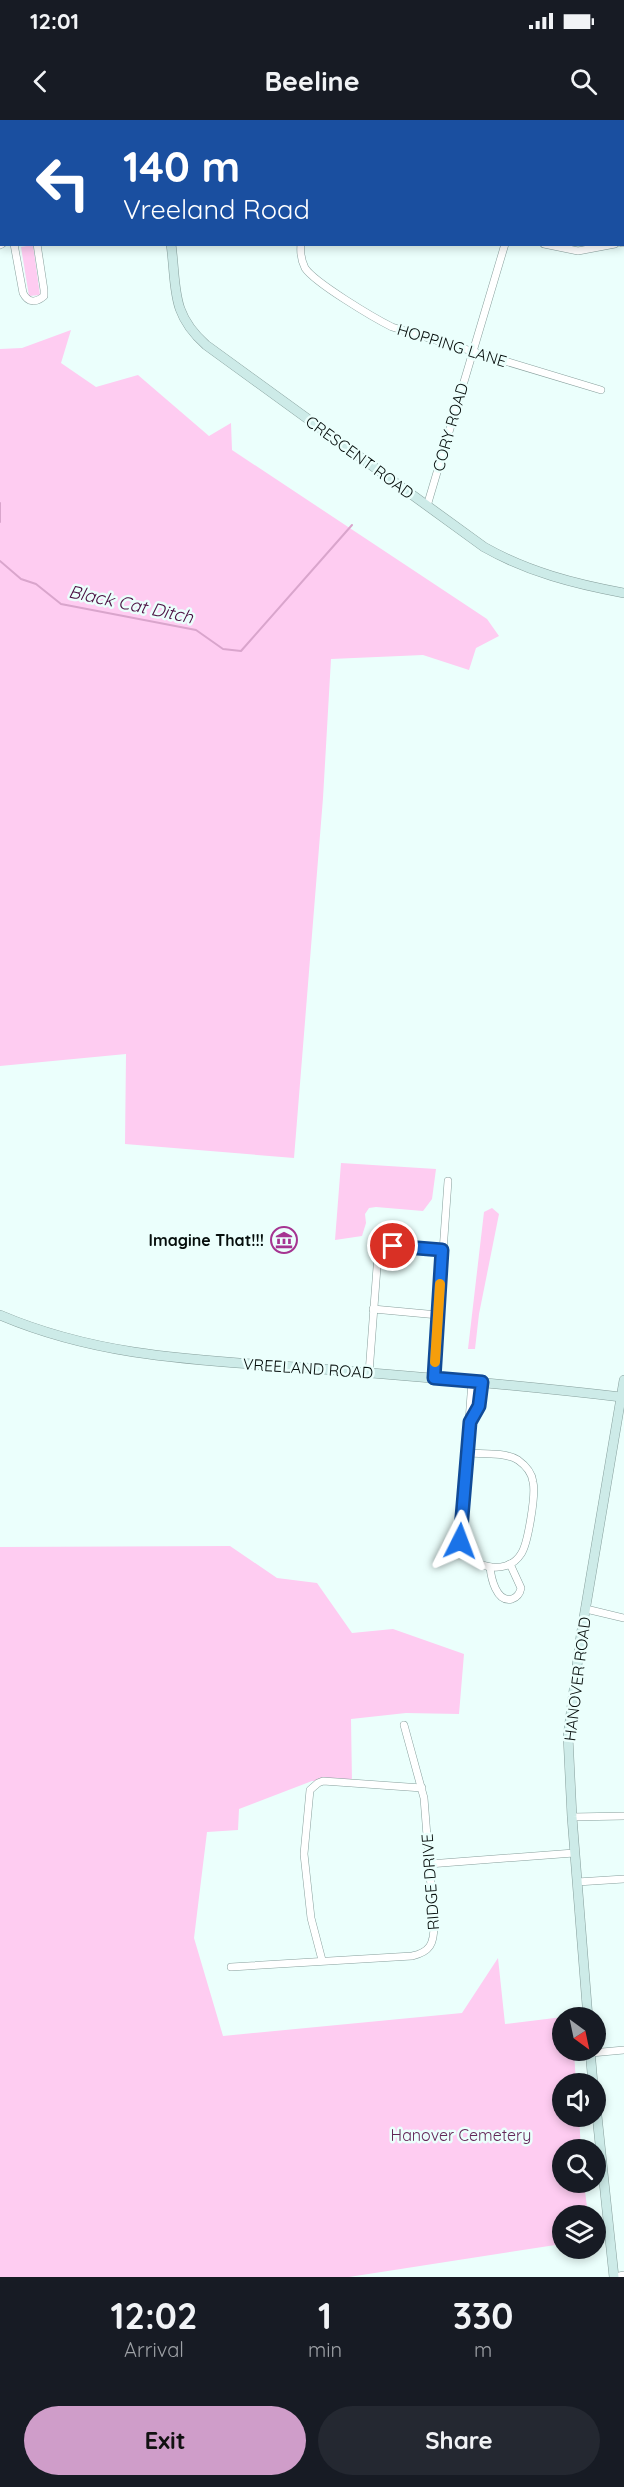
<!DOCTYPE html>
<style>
:root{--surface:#171b24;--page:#242831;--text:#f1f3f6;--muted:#9ea1a6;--accent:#cf9dc9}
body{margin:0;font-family:Quicksand,sans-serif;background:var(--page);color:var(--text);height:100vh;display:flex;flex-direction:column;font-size:22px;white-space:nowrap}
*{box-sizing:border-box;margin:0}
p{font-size:20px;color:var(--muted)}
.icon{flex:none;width:33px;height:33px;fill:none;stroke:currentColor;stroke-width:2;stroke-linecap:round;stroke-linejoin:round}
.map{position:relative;height:2157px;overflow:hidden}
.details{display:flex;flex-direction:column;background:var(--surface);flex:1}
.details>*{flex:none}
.hud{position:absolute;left:0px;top:0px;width:624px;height:126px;box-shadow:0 3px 9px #0003;background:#1a4fa0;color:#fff;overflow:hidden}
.needle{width:39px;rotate:147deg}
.controls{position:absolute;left:552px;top:1887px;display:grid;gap:12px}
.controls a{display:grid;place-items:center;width:54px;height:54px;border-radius:50%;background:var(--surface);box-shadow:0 3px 9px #0003;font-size:30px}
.pin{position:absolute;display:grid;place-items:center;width:51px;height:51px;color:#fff;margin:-26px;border:3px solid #fff;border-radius:50%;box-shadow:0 2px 6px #0007}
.me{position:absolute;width:66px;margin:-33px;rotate:3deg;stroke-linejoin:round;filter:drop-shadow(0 0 4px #0008)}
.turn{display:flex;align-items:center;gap:21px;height:126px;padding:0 24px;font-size:27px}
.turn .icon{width:78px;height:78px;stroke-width:2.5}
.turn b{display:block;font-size:42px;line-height:51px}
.eta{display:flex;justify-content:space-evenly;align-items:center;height:102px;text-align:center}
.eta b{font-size:36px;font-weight:700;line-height:42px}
.cta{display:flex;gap:12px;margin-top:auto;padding:12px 24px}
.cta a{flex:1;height:69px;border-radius:36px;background:var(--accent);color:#111;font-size:24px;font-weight:700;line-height:69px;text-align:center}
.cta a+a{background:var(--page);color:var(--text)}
.status{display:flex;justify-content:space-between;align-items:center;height:42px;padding:0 30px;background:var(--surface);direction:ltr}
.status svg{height:16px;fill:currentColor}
header{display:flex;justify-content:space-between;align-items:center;height:78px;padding:0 24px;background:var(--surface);font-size:27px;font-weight:700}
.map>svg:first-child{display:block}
</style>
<div class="status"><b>12:01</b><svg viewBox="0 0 49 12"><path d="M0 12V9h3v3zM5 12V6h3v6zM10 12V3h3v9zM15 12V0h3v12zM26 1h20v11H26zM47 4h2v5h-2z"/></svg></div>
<header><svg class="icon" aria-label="back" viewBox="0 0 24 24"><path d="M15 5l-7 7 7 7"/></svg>Beeline<svg class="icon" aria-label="search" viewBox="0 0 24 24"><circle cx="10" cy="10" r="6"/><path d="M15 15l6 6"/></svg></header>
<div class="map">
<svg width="624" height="2157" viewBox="0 0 624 2157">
<rect width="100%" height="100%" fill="#ebfffc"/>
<!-- green -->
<g fill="#feccf1">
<polygon points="33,125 40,175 29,176 21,127"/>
<polygon points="71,210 61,243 96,267 138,255 209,316 231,303 232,330 487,499 499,516 476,528 469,550 423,535 331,539 323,678 294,1038 125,1024 126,934 0,946 0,229 22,228"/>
<polygon points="341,1043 436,1049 432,1079 423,1091 376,1087 369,1088 365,1094 366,1103 362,1116 335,1120"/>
<polygon points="492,1088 499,1094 479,1194 475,1229 468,1229 484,1092"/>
<polygon points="230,1426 277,1458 317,1463 352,1513 393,1509 464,1534 459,1594 406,1593 351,1599 352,1663 312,1661 239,1689 238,1710 207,1712 194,1818 223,1916 462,1893 498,1838 505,1904 571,1896 562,1898 562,1930 574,1931 576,1963 562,1964 562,1996 579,1997 581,2029 562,2030 562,2062 584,2063 588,2095 562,2096 562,2124 349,2157 0,2157 0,1427"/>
</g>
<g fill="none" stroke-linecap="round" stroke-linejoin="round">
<!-- stream -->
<g stroke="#d9a5cc" stroke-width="2">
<polyline points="0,383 0,402"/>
<polyline points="0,441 21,459 36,464 61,484 196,510 223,529 241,531 352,405"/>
</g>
<defs>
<g id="street">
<polyline points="19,0 19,2"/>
<polyline points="444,2 444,0"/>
<polyline points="0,15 2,15"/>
<polyline points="0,41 2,41"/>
<polyline points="0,99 2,99"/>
<polyline points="622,123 624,123"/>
<path d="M14,124L23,173C28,183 36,183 44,176V170L37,124"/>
<path d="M301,124C300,133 301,140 305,148C315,163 374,198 392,207L601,270"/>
<polyline points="544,124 578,131 615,124"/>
<polyline points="0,125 2,124"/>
<polyline points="427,386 505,124"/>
<polyline points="373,1189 438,1195"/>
<polyline points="369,1253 378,1134 388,1127 393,1127 442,1130"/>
<polyline points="434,1258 448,1061"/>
<polyline points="470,1302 479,1286 482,1262"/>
<path d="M468,1333C483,1334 505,1332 518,1340C525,1345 532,1353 533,1362C536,1374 528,1424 521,1434C506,1458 466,1447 460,1421L472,1261"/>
<path d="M490,1447C491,1457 496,1483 512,1479C518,1477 520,1473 521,1468L510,1444"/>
<polyline points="586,1489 624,1498"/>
<polyline points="572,1697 624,1696"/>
<polyline points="429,1744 574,1733"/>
<polyline points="577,1762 624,1759"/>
<polyline points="322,1840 311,1798 304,1734 310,1670 318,1663 323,1661 422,1668"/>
<path d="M231,1847L412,1836C430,1832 434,1824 434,1805L424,1678L404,1605"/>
<polyline points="591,1933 624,1930"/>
<polyline points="614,2157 624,2155"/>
</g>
<g id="secondary">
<polyline points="150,0 151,2"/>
<path d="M171,124C177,168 170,193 206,225L484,427C528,452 575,464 624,473"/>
<path d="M0,1195C101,1238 201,1240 308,1248C413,1256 517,1265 621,1277"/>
<polyline points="588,1898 572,1697 568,1616 581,1515 624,1260"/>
<polyline points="590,1930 593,1964"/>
<polyline points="596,1986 614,2157"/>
</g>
</defs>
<!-- street casing -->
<use href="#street" stroke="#879f9c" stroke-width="8"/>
<!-- secondary casing -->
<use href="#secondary" stroke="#879f9c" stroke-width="10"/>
<!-- street -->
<use href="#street" stroke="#fff" stroke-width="7"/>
<!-- secondary -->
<use href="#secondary" stroke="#cdebe8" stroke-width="9"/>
</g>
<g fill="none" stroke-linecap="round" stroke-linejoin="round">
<defs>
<polyline id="route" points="393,1126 442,1130 434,1258 482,1262 479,1286 470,1302 460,1421"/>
</defs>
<!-- route casing -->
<use href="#route" stroke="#114b97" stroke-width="15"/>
<!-- route -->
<use href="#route" stroke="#1a73e8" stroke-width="10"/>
<!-- slow -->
<polyline stroke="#f59e0b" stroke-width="10" points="435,1242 440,1164"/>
</g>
<!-- icons -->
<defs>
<symbol id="museum-ring" viewBox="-11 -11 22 22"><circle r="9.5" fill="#ebfffc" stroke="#a53491" stroke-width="1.5"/><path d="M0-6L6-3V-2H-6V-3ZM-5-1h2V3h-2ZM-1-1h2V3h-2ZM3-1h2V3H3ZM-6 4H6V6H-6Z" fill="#a53491"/></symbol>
</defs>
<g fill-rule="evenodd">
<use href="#museum-ring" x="269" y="1105" width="30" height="30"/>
</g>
<g text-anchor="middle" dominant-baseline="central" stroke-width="5" stroke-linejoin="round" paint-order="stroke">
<!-- street labels -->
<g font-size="16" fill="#060e0c" stroke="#ebfffc">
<text transform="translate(452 225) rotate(17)">HOPPING LANE</text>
<text transform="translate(450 307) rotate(-74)">CORY ROAD</text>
<text transform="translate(360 337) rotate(36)">CRESCENT ROAD</text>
<text transform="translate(308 1248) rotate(4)">VREELAND ROAD</text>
<text transform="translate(577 1559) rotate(-83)">HANOVER ROAD</text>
<text transform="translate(430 1762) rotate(-94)">RIDGE DRIVE</text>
</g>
<!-- poi labels -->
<g font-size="16" font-weight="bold" fill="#060e0c" stroke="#ebfffc" text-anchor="end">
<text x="264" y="1120">Imagine That!!!</text>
</g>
<!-- park labels -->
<g font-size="16" fill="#632657" stroke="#ebfffc">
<text x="461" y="2015">Hanover Cemetery</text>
</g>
<!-- water labels -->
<g font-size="18" font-style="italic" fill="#4a0d40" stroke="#ebfffc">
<text transform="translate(131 484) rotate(12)">Black Cat Ditch</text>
</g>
</g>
</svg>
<div class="controls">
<a><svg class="needle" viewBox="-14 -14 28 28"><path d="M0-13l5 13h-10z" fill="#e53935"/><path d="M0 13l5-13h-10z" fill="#9ea1a6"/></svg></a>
<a><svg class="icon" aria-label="sound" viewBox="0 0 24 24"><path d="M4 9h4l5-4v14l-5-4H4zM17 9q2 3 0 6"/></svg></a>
<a><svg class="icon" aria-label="search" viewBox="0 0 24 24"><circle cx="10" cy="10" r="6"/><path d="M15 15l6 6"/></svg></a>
<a><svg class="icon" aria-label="layers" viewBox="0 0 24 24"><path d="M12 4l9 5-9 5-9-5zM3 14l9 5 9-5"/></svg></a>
</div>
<div class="pin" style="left:393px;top:1126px;background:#d93025"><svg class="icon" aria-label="arrive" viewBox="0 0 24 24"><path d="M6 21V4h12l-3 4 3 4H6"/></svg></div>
<svg class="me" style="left:460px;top:1421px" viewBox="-20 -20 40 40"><path d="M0-17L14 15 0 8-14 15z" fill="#1a73e8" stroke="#fff" stroke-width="4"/></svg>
<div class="hud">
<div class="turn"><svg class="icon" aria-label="left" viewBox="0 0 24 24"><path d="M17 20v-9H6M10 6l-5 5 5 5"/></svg><div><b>140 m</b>Vreeland Road</div></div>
</div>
</div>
<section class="details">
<div class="eta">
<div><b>12:02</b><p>Arrival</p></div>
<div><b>1</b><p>min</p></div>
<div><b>330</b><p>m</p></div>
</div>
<div class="cta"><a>Exit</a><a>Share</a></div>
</section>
